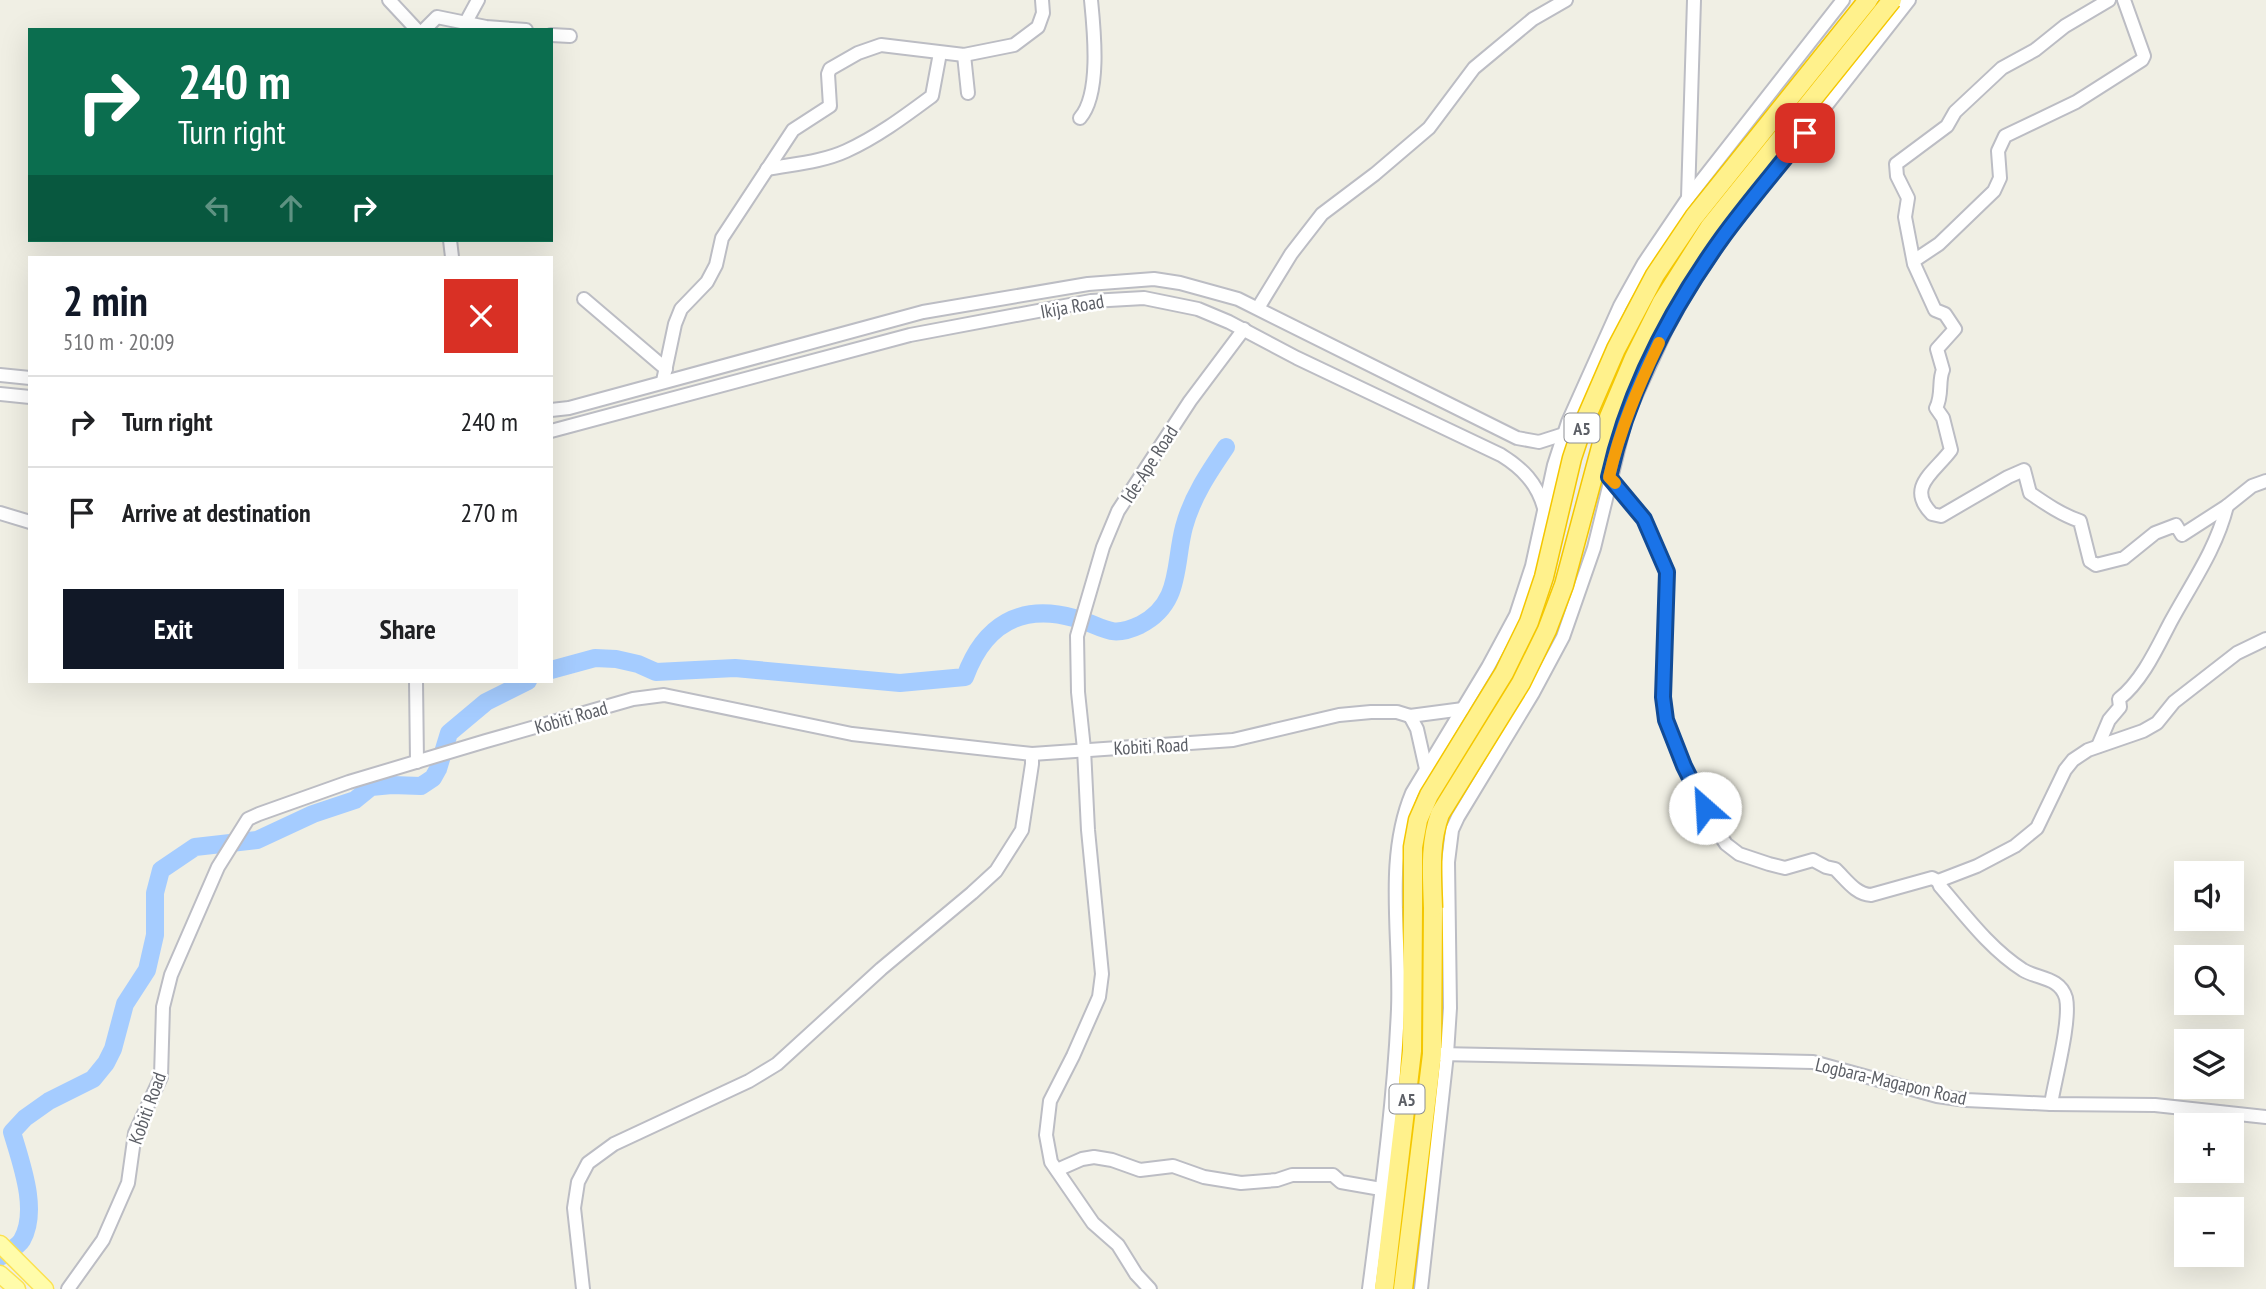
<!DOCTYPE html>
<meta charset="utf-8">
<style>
:root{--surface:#fff;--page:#f6f6f6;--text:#202124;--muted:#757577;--line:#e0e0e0;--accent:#111827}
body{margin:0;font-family:"PT Sans Narrow",sans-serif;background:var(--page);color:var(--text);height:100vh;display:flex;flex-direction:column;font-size:26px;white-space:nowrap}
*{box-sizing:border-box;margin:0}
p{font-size:23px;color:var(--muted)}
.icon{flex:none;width:38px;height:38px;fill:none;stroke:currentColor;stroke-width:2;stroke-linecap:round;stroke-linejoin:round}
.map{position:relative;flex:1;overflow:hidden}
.drawer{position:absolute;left:28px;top:256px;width:525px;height:427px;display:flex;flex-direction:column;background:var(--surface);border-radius:0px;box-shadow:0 7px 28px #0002}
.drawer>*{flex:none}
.top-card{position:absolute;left:28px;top:28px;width:525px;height:214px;border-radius:0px;box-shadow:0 7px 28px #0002;background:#0b6e4f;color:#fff;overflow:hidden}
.buttons{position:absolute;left:2174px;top:861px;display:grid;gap:14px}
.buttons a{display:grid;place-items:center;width:70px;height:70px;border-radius:0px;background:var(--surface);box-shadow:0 7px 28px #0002;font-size:35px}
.pin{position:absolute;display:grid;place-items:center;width:60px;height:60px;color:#fff;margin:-30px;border-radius:14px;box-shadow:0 4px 10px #0006}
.me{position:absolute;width:77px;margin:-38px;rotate:334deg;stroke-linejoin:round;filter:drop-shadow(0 0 5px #0008)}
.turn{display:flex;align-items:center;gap:24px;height:147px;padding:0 35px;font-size:32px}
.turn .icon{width:91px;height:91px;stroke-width:2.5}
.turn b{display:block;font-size:49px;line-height:60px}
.lanes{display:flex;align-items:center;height:66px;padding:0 35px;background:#0003;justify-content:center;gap:35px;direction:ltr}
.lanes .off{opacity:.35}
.round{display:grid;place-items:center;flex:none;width:74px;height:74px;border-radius:0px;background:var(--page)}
.headline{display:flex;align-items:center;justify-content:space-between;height:119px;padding:0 35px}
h1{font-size:42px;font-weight:800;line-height:52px;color:var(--accent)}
.primary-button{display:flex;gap:14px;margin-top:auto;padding:14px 35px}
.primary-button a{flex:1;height:80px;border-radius:0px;background:var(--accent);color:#fff;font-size:28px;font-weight:800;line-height:80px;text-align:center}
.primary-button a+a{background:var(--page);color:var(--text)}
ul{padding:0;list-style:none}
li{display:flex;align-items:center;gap:21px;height:91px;padding:0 35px;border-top:2px solid var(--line)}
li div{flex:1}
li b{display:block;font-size:26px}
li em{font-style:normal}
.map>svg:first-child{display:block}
</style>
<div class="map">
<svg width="2266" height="1289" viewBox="0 0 2266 1289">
<rect width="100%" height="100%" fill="#f0efe4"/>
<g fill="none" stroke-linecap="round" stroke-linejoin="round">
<!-- river -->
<g stroke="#a5ccff" stroke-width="18">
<path d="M551,670L595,658L616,659L638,664L656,672L735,668L900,683L965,677C984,625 1020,603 1074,618C1103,625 1108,640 1140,625C1182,604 1174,564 1184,527C1192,497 1209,472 1226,447"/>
<path d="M0,1257C7,1252 18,1247 22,1240C39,1210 21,1163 12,1132L25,1118L49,1101L93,1079L106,1063L113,1049L125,1004L147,970L155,935V893L161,870L195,847L257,840L313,814L355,800L371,787L392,785L421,786L433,778L438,769L449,733L486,702L528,681"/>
</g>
<defs>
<g id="minor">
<polyline points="389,0 417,30"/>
<path d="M2109,0L2065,26L2035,50L2002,68L1955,112L1947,126L1896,164L1897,176L1908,198L1905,217L1914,264L1935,310L1945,314L1955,329L1937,349L1943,370C1938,381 1943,395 1936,408L1943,418L1951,450C1935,472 1905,487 1932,514L1941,516L2008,477L2024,470L2030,493C2046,504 2062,515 2080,521L2090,561L2096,565L2124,558L2155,533L2176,525L2182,535L2227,506L2252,486L2266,481"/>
<polyline points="466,22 478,0"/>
<polyline points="424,30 437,17 486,27 526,30"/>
<polyline points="551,35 570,36"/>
<polyline points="964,55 968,93"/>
<path d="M1080,118C1101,94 1094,30 1091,0"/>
<path d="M767,169C793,164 822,162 846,151C877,137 905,116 932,96L940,53"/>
<polyline points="1688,198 1694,0"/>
<polyline points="450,240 452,257"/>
<polyline points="1915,260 1939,244 1994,191 2000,178 1998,151 2005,136 2076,102 2142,60 2144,56 2124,0"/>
<polyline points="584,299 666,369"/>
<polyline points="1258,308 1291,254 1322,214 1375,174 1429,128 1474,68 1533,19 1566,0"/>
<polyline points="0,375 30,378"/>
<polyline points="663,381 675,324 681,309 707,282 716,265 722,238 793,130 830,106 828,74 830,69 858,53 881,45 964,55 1014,45 1038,27 1043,13 1042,0"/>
<polyline points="0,394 30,397"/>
<polyline points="551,410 569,408 923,312 1088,284 1154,279 1180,283 1238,299 1517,438 1539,442 1564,434"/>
<path d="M551,431L910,335L1091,301L1144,298L1198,309L1229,322L1297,358L1501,455C1522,468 1537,483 1544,508"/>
<path d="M1609,477L1644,518L1667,572L1663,697L1666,720L1684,766L1716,829L1726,844L1739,854L1769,864L1785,868L1813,860L1826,867L1835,869C1846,879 1855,894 1871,895L1932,878L1938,881L1977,866L2015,846L2037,828L2065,770L2073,760L2088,750L2143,731L2157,723L2174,702L2237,653L2266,639"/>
<polyline points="0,513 30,522"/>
<polyline points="416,681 417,762"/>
<polyline points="1410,716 1417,729 1426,769"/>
<path d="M2098,746L2109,720L2120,707L2119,699C2142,681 2157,648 2170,623C2191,584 2216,550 2227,506"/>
<path d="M1938,881L1940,886C1965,915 1990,949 2023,970C2038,979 2060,977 2066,998C2071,1021 2055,1079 2051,1104"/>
<polyline points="1439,1054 1813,1062 1937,1096 1966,1100 2051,1104 2155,1105 2266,1117"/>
<polyline points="1057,1170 1082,1159 1094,1157 1112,1160 1140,1170 1173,1166 1204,1177 1241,1183 1277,1180 1292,1175 1333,1175 1341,1182 1381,1189"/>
<polyline points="68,1289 103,1240 128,1183 135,1133 161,1077 163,1007 171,975 218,867 248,819 259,814 349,782 486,741 633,699 664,695 852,734 1032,754 1233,740 1339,715 1371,712 1397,712 1410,716 1463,709"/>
<polyline points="583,1289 574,1208 578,1182 588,1163 614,1144 749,1081 777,1064 881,969 972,893 996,871 1022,830 1032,764 1032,754"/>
<polyline points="1150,1289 1136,1274 1118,1245 1093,1223 1051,1162 1046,1135 1050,1101 1073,1056 1099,997 1102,974 1088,830 1084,749 1078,692 1077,636 1103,547 1118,511 1190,401 1244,329"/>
<path d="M1369,1289C1381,1196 1394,1102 1398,1009C1401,938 1384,860 1412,793L1488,667L1516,615L1532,566L1554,465L1568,422L1620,306L1644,263L1688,198L1843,0"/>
<polyline points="1421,1289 1447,1054 1450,1008 1448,862 1452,830 1458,817 1533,693 1563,637 1594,548 1626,417 1666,330 1688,290 1723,237 1909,0"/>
</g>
<g id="major">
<polyline points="0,1244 45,1289"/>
<polyline points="0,1274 17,1289"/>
</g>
<g id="highway">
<polyline points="1384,1289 1412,1051 1413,908"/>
<polyline points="1403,1289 1432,1054 1433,908"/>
</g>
</defs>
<!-- minor casing -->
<use href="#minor" stroke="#bcbdc4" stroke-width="16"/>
<!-- major casing -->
<use href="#major" stroke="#fce251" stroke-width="19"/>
<!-- highway casing -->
<use href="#highway" stroke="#f4c700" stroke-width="21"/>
<!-- minor -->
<use href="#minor" stroke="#fff" stroke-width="12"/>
<!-- major -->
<use href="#major" stroke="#fffcaa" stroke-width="16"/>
<!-- highway -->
<use href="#highway" stroke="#fff18c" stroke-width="18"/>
<defs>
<g id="highway-bridge">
<polyline points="1413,908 1413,847 1418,820 1429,795 1504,673 1529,622 1544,577 1572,458 1583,425 1616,349 1655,275 1694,217 1868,0"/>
<path d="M1433,908C1432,876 1429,844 1440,814L1521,683L1547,630L1564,585L1609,417L1634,358L1662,302L1709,228L1892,0"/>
</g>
</defs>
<!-- highway-bridge casing -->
<use href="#highway-bridge" stroke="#f4c700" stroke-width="21" stroke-linecap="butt"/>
<!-- highway-bridge -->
<use href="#highway-bridge" stroke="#fff18c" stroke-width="18"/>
</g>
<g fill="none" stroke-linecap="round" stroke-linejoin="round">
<defs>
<path id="route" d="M1705,808L1684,766L1666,720L1663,697L1667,572L1644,519L1609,477C1628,391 1671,309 1722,238C1748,202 1778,168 1805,133"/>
</defs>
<!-- route casing -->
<use href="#route" stroke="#114b97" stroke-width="18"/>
<!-- route -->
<use href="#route" stroke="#1a73e8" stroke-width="12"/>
<!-- slow -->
<path stroke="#f59e0b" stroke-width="12" d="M1615,483L1609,477C1620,429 1638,387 1659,343"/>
</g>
<g text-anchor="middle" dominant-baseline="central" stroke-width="5" stroke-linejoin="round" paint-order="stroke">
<!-- shield labels -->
<g fill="#fff" stroke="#8d8f94" stroke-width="2">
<rect x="1564.5" y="413.5" width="35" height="29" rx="5"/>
<rect x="1389.5" y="1084.5" width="35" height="29" rx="5"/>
</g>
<g font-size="18" font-weight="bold" fill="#5c5f66">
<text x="1582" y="428">A5</text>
<text x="1407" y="1099">A5</text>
</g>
<!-- street labels -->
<g font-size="19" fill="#5c5f66" stroke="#fff">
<text transform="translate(1072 306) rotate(-10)">Ikija Road</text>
<text transform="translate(1149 464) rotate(-57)">Ide-Ape Road</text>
<text transform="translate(571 717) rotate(-16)">Kobiti Road</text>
<text transform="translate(1151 746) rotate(-3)">Kobiti Road</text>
<text transform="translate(1891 1081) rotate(13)">Logbara-Magapon Road</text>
<text transform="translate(147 1108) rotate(-70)">Kobiti Road</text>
</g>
</g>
</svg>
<div class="buttons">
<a><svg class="icon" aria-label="sound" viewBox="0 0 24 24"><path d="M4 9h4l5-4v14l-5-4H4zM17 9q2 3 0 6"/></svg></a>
<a><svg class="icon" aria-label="search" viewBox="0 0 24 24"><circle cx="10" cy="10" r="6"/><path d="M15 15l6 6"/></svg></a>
<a><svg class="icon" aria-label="layers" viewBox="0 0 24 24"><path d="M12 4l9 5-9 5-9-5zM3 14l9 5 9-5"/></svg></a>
<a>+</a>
<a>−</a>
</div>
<div class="pin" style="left:1805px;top:133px;background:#d93025"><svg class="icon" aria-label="arrive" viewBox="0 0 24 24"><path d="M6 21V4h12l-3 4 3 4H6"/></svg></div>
<svg class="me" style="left:1705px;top:808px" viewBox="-20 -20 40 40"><circle r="19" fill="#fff"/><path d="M0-13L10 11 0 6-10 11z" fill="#1a73e8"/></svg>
<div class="top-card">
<div class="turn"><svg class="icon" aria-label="right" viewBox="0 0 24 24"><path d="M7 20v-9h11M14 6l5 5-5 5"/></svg><div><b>240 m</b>Turn right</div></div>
<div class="lanes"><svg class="icon off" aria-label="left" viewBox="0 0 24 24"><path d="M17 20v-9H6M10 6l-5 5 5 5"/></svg><svg class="icon off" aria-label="ahead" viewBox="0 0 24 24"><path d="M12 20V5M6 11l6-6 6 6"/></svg><svg class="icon" aria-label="right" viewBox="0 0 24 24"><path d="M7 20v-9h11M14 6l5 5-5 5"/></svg></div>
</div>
<section class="drawer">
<div class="headline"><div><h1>2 min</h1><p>510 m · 20:09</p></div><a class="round" style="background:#d93025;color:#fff"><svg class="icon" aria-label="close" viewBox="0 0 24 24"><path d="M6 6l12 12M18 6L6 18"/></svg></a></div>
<ul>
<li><svg class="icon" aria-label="right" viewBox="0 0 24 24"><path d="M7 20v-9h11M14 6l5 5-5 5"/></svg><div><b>Turn right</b></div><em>240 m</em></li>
<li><svg class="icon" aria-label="arrive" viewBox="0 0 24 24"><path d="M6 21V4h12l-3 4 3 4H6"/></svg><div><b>Arrive at destination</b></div><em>270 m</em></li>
</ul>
<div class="primary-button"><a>Exit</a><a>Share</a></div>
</section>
</div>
